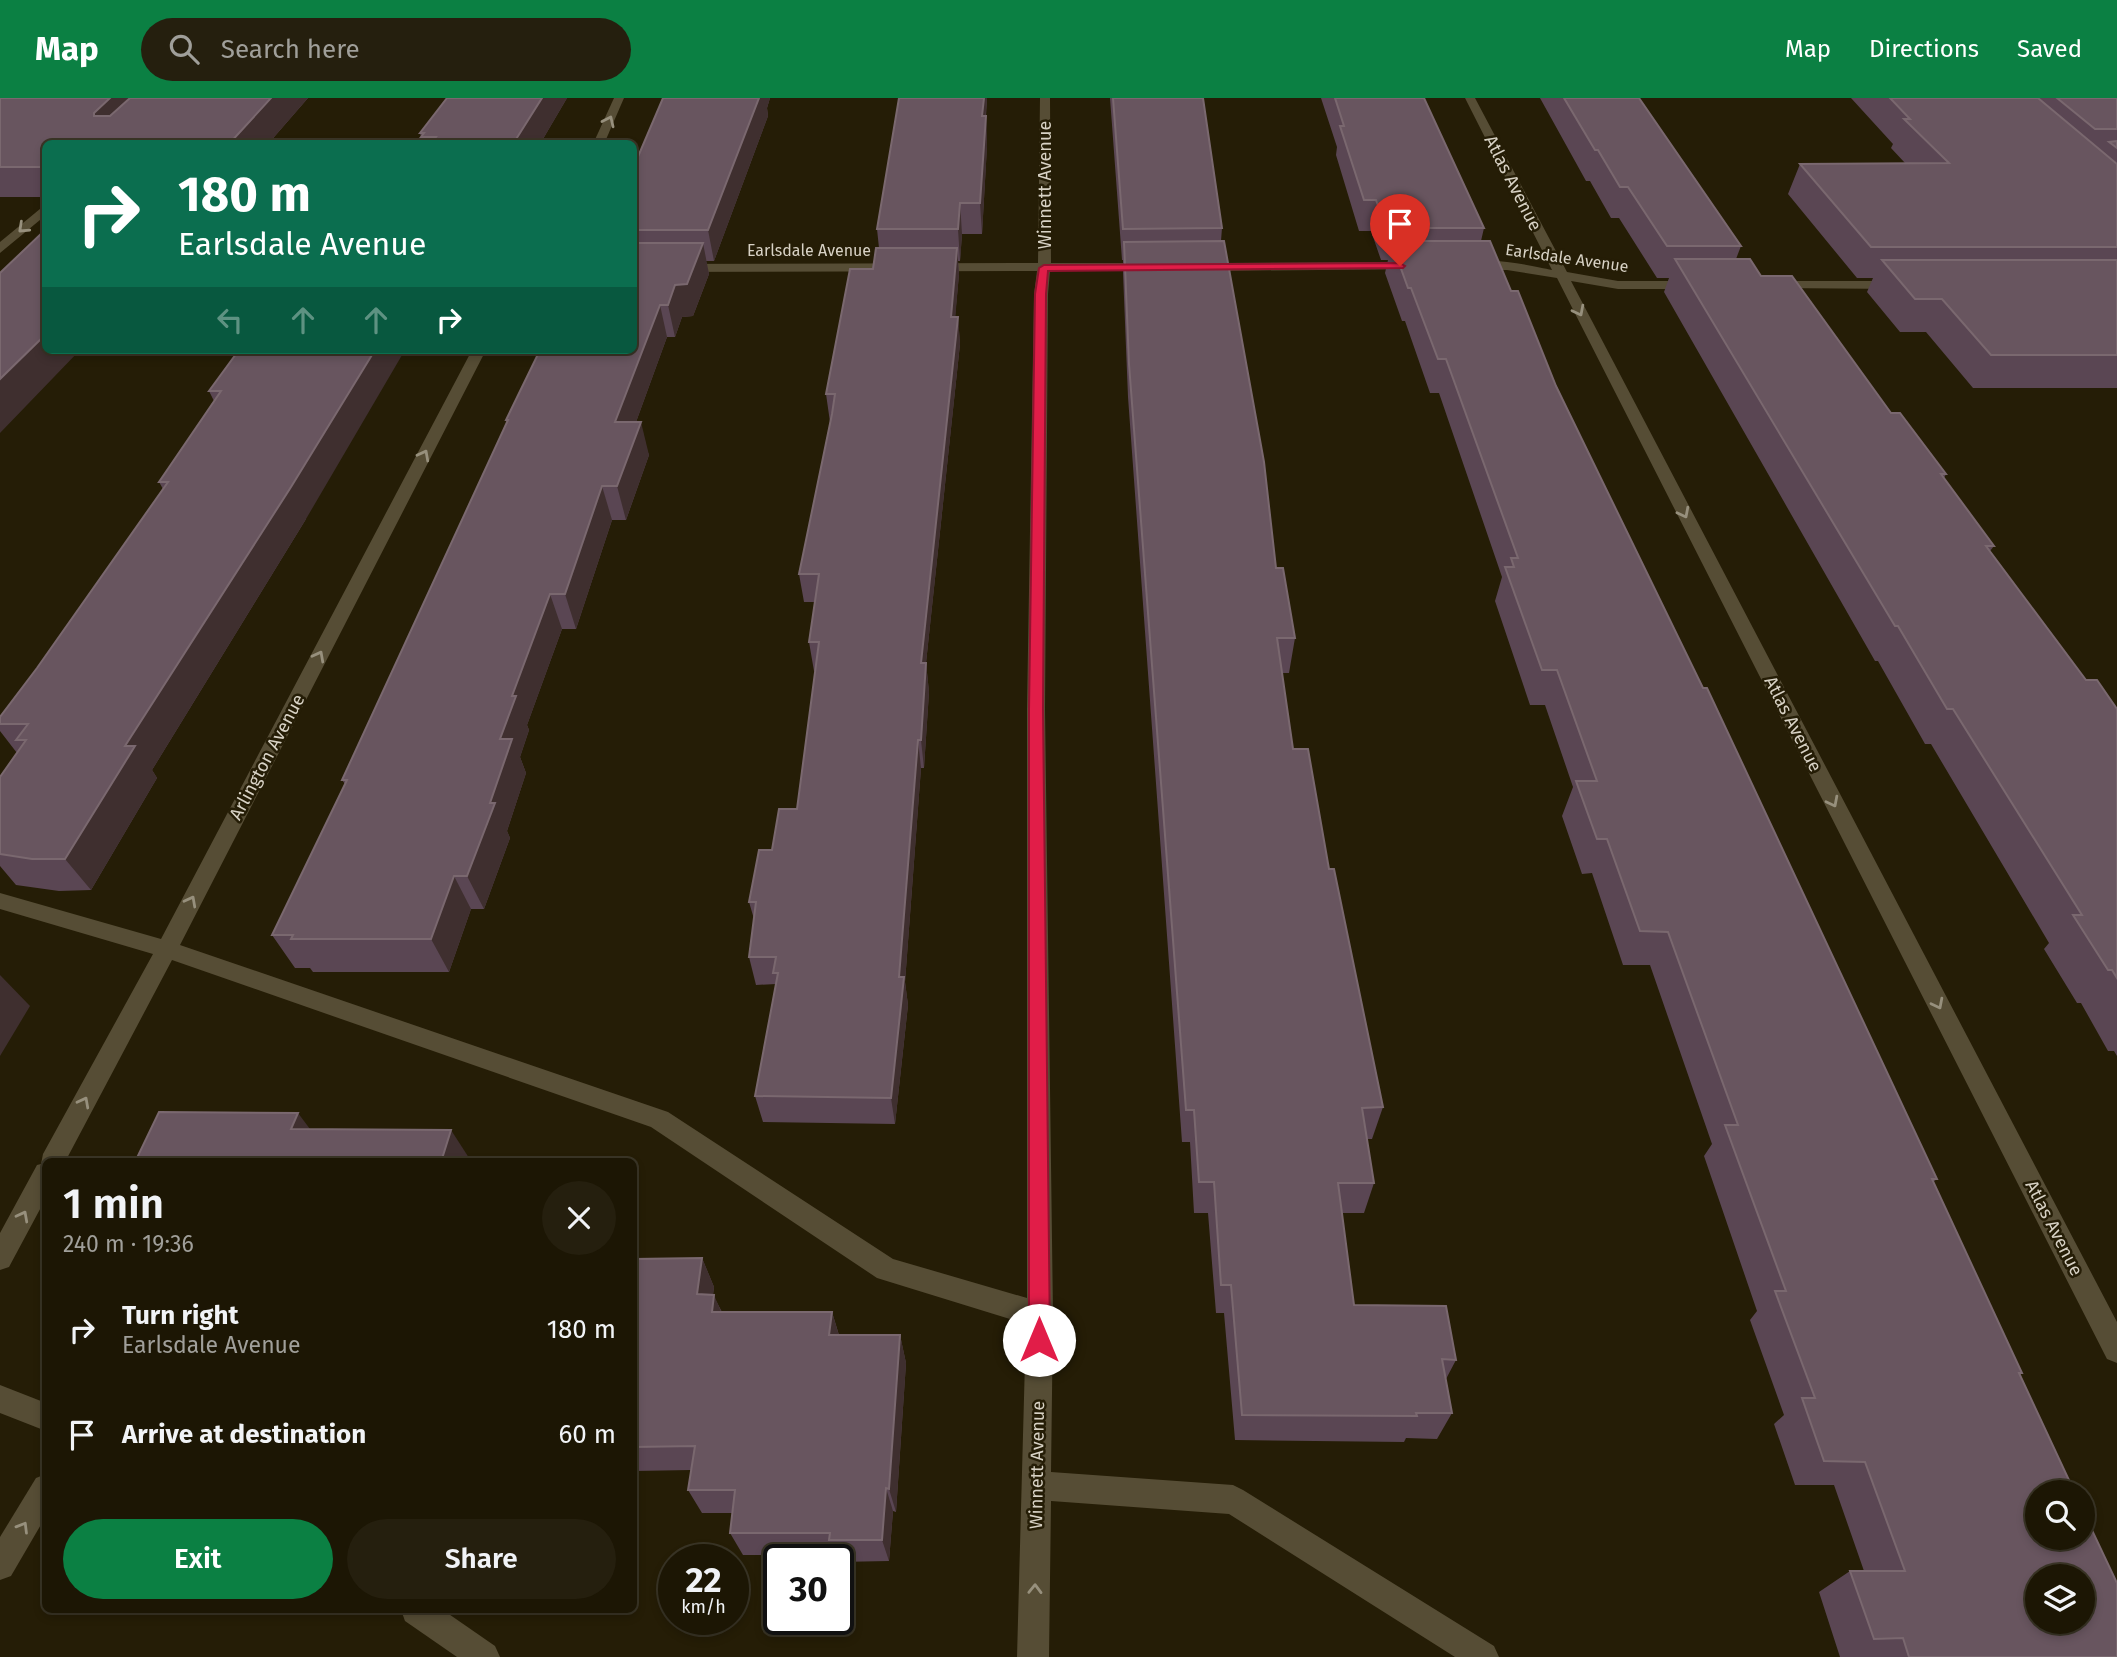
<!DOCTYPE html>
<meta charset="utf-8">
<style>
:root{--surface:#1c1604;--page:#251f0e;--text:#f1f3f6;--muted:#a09f9a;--line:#3a3526;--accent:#0b8043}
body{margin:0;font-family:"Fira Sans",sans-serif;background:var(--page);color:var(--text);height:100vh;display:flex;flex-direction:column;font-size:26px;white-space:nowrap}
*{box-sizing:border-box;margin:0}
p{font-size:23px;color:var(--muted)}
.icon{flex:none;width:38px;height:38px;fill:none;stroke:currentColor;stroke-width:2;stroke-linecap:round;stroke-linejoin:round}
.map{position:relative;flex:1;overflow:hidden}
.sheet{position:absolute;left:42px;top:1060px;width:595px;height:455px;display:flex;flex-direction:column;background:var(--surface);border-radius:10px;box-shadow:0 4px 10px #0003,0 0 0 2px var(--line)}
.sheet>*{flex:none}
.banner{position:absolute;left:42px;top:42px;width:595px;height:214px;border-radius:10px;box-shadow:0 4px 10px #0003,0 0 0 2px var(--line);background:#0b6e4f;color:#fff;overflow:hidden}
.controls{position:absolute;left:2025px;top:1382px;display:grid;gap:14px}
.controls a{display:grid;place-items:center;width:70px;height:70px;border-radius:50%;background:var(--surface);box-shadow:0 4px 10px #0003,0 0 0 2px var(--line);font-size:35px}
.speed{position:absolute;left:658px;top:1446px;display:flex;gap:14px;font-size:35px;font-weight:700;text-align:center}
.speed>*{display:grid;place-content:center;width:91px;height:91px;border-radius:50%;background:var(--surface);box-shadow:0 4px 10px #0003,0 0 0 2px var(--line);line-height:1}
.speed small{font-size:18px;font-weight:400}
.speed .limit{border:4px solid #111;border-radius:10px;background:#fff;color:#111}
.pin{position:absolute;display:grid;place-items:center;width:60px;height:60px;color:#fff;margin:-72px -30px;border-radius:50% 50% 50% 0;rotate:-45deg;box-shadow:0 0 7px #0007}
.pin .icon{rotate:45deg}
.me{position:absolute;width:77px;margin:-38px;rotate:0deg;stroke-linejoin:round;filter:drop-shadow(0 0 5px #0008)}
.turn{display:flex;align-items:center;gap:24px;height:147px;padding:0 21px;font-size:32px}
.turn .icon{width:91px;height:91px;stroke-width:2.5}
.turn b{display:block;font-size:49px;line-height:60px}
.lanes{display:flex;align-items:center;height:66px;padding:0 21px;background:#0003;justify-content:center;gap:35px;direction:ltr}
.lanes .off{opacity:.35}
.round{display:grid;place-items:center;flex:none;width:74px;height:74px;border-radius:37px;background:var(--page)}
.summary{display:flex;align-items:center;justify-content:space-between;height:119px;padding:0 21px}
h1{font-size:42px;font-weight:600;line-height:52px}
.button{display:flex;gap:14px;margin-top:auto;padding:14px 21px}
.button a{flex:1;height:80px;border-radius:42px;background:var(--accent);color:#fff;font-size:28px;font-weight:600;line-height:80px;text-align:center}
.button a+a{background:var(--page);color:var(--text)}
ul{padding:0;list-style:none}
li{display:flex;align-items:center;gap:21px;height:105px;padding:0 21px}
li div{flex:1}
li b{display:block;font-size:26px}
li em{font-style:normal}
header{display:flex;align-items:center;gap:42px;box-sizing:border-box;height:98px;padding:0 35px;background:var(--accent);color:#fff}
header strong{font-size:33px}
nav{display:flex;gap:38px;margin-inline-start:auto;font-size:24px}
.search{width:490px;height:63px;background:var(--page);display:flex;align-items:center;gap:18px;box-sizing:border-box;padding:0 24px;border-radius:38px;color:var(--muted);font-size:26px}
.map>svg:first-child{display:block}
</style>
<header>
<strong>Map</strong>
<div class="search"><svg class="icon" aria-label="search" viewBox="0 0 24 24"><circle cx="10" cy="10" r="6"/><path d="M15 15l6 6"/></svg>Search here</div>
<nav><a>Map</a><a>Directions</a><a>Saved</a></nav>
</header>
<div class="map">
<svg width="2117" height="1559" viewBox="0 0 2117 1559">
<rect width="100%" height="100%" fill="#251d06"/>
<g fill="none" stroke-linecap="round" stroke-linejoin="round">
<!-- minor -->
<g fill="#564d35" fill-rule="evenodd">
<polygon points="614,0 624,0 604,46 593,46"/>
<polygon points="1040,0 1050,0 1051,165 1149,165 1156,169 1149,173 1050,173 1048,196 1045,611 1053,1217 1051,1374 1233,1387 1243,1392 1494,1548 1499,1559 1455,1559 1229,1416 1051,1403 1049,1559 1017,1559 1026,1226 877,1180 651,1029 172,862 65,1064 46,1064 46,1100 9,1169 0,1172 0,1135 37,1067 41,1066 43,1056 153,856 0,811 0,795 161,841 472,252 486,252 180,847 668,1014 893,1161 1027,1200 1027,611 1034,196 1037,173 634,174 634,166 1038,165"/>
<path d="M1465,0H1475L1567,174L1618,183H1694L1701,187L1694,191H1618L1571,183L2117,1224V1265L2107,1261L1557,180L1507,172H1472L1465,168C1481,156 1532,168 1552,172Z"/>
<polygon points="46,106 46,117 0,155 0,144"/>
<polygon points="1415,164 1420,165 1420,171 1203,173 1196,169 1203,165"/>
<polygon points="1772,183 1897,183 1904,187 1897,191 1767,190 1765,187"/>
<polygon points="0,1287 46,1305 46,1333 0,1315"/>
<polygon points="46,1376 46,1418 11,1478 0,1482 0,1439 36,1380"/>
<polygon points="401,1512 443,1512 495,1548 500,1559 457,1559 405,1523"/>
</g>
</g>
<!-- wall -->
<g fill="#5a4653">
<polygon points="0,0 308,0 268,46 46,46 46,99 0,99"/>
<polygon points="567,0 540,46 423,46 420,35"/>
<polygon points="663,0 770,0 767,10 768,18 714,163 706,163 709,176 693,218 682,219 675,239 667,239 636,324 649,357 626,422 612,422 576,531 562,531 527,627 529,632 520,659 526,675 507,733 510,740 484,811 471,811 449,874 313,874 310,870 295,870 272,837 345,686 342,682 507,325 506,322 634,252 634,68"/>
<polygon points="899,0 987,0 986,18 987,48 982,136 962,136 960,163 958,163 959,176 955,219 958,219 960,246 926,565 929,594 924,670 921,670 905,884 908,907 895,1026 763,1024 755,998 776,886 756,887 749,859 754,821 749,804 772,752 797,711 815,573 814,573 809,544 815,504 804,504 799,476 830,324 826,296 879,150 877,131"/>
<polygon points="1110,0 1203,0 1222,130 1221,143 1276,470 1295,540 1289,575 1282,575 1293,651 1329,771 1383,1009 1372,1041 1367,1041 1374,1085 1364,1115 1342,1115 1354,1207 1456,1262 1446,1281 1452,1315 1437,1341 1406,1340 1404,1344 1235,1342 1224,1215 1216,1215 1208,1115 1194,1115 1190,1044 1182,1044 1128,299 1123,175 1123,162 1122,162"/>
<polygon points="1321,0 1424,0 1484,130 1481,143 1511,193 1937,1081 1933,1084 2022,1275 2020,1277 2117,1559 1840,1559 1819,1494 1850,1473 1864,1473 1834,1387 1795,1387 1774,1326 1784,1317 1750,1222 1757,1213 1704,1058 1712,1046 1650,867 1623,867 1592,775 1582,776 1562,718 1573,689 1545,607 1530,607 1495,503 1502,479 1439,295 1430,295 1405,223 1402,223 1385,175 1388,162 1381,162 1371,133 1359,133 1336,57 1337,49"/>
<polygon points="1540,0 1639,0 1741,148 1736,161 1761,178 1891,315 1946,376 1944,380 1994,448 1990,453 2086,582 2117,611 2117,958 2114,953 2108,953 2081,905 2077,905 2044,851 2049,845 1931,646 1925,646 1878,563 1875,563 1664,194 1669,180 1657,180 1619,120 1611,120 1590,83 1586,83"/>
<polygon points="1851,0 2117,0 2117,290 1973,290 1926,234 1900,234 1867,194 1873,180 1857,180 1788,96 1800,66 1905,65 1891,50 1893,46"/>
<polygon points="239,252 306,421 152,672 157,680 91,792 59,793 16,787 0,768 0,679 17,655 0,633 0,619 37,570 163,391 159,384 214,303 209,293"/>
<polygon points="702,1160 714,1189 713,1197 722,1214 832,1214 839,1237 900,1237 906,1265 896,1414 893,1413 889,1463 838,1464 838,1461 837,1461 835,1457 743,1457 730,1435 732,1415 702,1415 688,1392 691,1372 634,1373 634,1161"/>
</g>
<!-- shaded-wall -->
<g fill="#3f2f2f">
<polygon points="110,0 155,0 108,44 94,18 94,15"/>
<polygon points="271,0 308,0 268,46 229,46"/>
<polygon points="542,0 567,0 540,46 513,46"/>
<polygon points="759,0 770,0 767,10 768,18 714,163 708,132"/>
<polygon points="984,0 987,0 983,48 982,18"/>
<polygon points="986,18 987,48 982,136 980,105"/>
<polygon points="960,105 962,136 960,163 958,131"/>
<polygon points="703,145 709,176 693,218 682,219 675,239 668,207 675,187"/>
<polygon points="957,150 959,176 953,246 951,219"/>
<polygon points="660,207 667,239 624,357 615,324"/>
<polygon points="958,219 960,246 926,565 929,594 924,670 921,642 921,565"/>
<polygon points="46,236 46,252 80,252 0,335 0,281"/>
<polygon points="375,252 405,252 306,421 152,672 157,680 91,792 65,761 125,648"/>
<polygon points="641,324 649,357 626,422 617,388"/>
<polygon points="602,388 612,422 576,531 565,496"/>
<polygon points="550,496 562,531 527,627 529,632 520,659 526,675 507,733 510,740 484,811 467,778 490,705 500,641 512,598"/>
<polygon points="918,642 921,670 905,884 908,907 895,1026 891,1000 899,879"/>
<polygon points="454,778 471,811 449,874 431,841"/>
<polygon points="0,877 30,908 0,958"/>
<polygon points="298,1015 322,1047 291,1031"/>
<polygon points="451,1032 471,1063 470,1064 441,1064"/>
<polygon points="702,1160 714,1189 709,1224 697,1196"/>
<polygon points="714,1197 726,1225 712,1214"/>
<polygon points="832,1214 840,1241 829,1237"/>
<polygon points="900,1237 906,1265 896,1414 889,1391"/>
<polygon points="886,1390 893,1413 889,1463 882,1442"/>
</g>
<!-- building -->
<g fill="#68555f" stroke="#7a686f" stroke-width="2" fill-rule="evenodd">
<polygon points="0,0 110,0 94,15 94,18 110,18 130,0 271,0 229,46 46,46 46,69 0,69"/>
<polygon points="447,0 542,0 513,46 431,46 436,39 421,39 424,35 420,35"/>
<polygon points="663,0 759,0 708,132 634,132 634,68"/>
<polygon points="899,0 984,0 982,18 986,18 980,105 960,105 958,131 877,131"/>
<polygon points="1113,0 1203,0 1222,130 1123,131"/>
<polygon points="1335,0 1424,0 1484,130 1386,130 1376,102 1364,102 1340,28 1344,28"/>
<polygon points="1564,0 1639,0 1741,148 1667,148 1628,89 1620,89 1598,52 1595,52"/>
<polygon points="1890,0 2038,0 2117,66 2117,149 1871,149 1800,66 1949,65 1904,21 1910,21"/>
<polygon points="2057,0 2117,0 2117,31 2095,31"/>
<polygon points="2117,43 2117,50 2109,44"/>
<polygon points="46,131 46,236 0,281 0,175"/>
<polygon points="1224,143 1264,364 1276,470 1283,470 1295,540 1277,540 1293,651 1308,651 1329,771 1334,771 1383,1009 1362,1010 1374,1085 1338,1085 1354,1207 1446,1208 1456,1262 1442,1261 1452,1315 1416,1315 1417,1318 1242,1317 1231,1187 1221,1187 1214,1084 1199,1084 1194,1012 1186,1012 1129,266 1124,144"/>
<path d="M1391,143H1490L1511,193H1518L1556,288L1703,590H1707L1937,1081H1932L2022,1275H2019L2075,1395H2037V1440H2082V1411L2117,1485V1559H1909L1903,1540L1874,1541L1850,1473H1905L1865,1364L1824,1363L1802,1300H1815L1775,1193H1786L1725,1027H1738L1668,834L1640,833L1607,741H1597L1576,683H1597L1557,572H1542L1505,469H1514L1511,460H1518L1446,261H1438L1411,190H1408ZM2037,1479H2082V1524H2037Z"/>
<polygon points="634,145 703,145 687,186 675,187 668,207 660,207 615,324 641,324 617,388 602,388 565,496 550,496 512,598 516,598 500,641 512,641 490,705 495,705 467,778 454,778 431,841 291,841 293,837 272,837 347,682 342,682 508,322 506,322 540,252 634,252"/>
<polygon points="876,150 957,150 951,219 958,219 921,565 926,565 921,642 918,642 899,879 904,879 891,1000 755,998 778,875 773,875 776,859 749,859 756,804 749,804 759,752 772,752 779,711 797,711 819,544 809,544 819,476 799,476 832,316 835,296 826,296 850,171 873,171"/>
<polygon points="1675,161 1750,161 1761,178 1792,178 1891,315 1900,315 1946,376 1941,376 1994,448 1986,448 2086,582 2097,582 2117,611 2117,880 2112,872 2108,872 2073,817 2082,817 1953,611 1947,611 1898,528 1895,528"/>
<polygon points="1882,162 2117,162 2117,257 1991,257 1942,201 1915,201"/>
<polygon points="239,252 375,252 291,389 125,648 135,648 65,761 32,761 0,756 0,679 26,642 16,642 28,626 0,626 0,619 37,570 168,384 159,384 221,293 209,293"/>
<polygon points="159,1014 298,1015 291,1031 451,1032 441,1064 135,1064"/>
<polygon points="702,1160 697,1196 714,1197 712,1214 832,1214 829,1237 900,1237 889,1391 886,1390 882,1442 829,1442 830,1435 730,1435 735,1392 688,1392 695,1348 634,1349 634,1161"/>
</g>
<!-- one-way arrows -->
<defs><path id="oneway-chevron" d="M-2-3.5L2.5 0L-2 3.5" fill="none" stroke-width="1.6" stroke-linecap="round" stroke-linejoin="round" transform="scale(1.75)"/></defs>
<g stroke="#97907d">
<use href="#oneway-chevron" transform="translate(609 23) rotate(-65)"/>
<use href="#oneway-chevron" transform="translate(23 130) rotate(137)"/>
<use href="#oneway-chevron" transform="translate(1579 213) rotate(63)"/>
<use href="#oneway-chevron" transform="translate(424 357) rotate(-62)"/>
<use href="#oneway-chevron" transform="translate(1684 415) rotate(63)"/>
<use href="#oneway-chevron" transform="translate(319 558) rotate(-62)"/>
<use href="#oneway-chevron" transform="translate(1833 704) rotate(63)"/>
<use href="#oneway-chevron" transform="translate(191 803) rotate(-62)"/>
<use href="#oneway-chevron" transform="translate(1938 906) rotate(63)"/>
<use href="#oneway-chevron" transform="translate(84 1004) rotate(-62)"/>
<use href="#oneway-chevron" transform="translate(23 1118) rotate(-62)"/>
<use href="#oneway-chevron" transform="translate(23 1429) rotate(-59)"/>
<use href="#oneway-chevron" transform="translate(1035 1491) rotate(-89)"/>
</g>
<!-- route -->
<polygon fill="#e11d48" stroke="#92132f" stroke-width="2" points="1400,165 1405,168 1403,170 1048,173 1046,196 1043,611 1050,1242 1047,1249 1039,1252 1032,1249 1029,1242 1029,611 1035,196 1039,170 1044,167"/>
<g text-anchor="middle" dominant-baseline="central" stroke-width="5" stroke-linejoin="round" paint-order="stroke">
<!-- far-street labels -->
<g font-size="16" fill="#d8d2c5" stroke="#251d06">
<text x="809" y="152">Earlsdale Avenue</text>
<text transform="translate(1567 160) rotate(8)">Earlsdale Avenue</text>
</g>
<!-- street labels -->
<g font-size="18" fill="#d8d2c5" stroke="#251d06">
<text transform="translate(1513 85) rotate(63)">Atlas Avenue</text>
<text transform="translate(1045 87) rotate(-90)">Winnett Avenue</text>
<text transform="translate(1793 626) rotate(63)">Atlas Avenue</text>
<text transform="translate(267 659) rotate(-62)">Arlington Avenue</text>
<text transform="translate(2054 1130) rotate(63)">Atlas Avenue</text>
<text transform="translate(1037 1367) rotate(-89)">Winnett Avenue</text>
</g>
</g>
</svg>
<div class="controls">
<a><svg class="icon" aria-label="search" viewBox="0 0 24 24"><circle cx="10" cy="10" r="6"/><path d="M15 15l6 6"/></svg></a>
<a><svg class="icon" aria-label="layers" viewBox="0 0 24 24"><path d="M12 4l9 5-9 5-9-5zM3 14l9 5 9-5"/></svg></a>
</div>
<div class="speed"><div>22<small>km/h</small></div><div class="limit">30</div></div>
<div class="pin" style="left:1400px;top:168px;background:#d93025"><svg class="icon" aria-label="arrive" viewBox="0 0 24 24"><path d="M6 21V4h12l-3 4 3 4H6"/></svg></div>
<svg class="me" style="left:1039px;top:1242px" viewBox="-20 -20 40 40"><circle r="19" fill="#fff"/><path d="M0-13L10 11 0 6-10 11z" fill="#e11d48"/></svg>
<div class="banner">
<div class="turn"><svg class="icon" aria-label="right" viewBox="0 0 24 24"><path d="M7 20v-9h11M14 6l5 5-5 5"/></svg><div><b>180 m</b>Earlsdale Avenue</div></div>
<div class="lanes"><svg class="icon off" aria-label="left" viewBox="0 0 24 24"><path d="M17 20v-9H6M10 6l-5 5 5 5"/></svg><svg class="icon off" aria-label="ahead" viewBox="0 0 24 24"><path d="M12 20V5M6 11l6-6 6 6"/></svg><svg class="icon off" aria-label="ahead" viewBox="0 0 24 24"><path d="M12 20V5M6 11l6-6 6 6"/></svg><svg class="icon" aria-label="right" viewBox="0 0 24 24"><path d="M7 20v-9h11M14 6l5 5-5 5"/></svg></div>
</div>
<section class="sheet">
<div class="summary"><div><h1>1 min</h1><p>240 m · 19:36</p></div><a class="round"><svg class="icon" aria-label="close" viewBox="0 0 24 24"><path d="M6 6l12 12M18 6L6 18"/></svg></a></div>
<ul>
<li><svg class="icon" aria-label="right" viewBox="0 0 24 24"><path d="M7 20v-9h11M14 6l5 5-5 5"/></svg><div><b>Turn right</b><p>Earlsdale Avenue</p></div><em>180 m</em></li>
<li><svg class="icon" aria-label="arrive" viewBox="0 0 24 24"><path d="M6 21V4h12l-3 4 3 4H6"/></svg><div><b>Arrive at destination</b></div><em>60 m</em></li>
</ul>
<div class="button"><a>Exit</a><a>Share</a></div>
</section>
</div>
